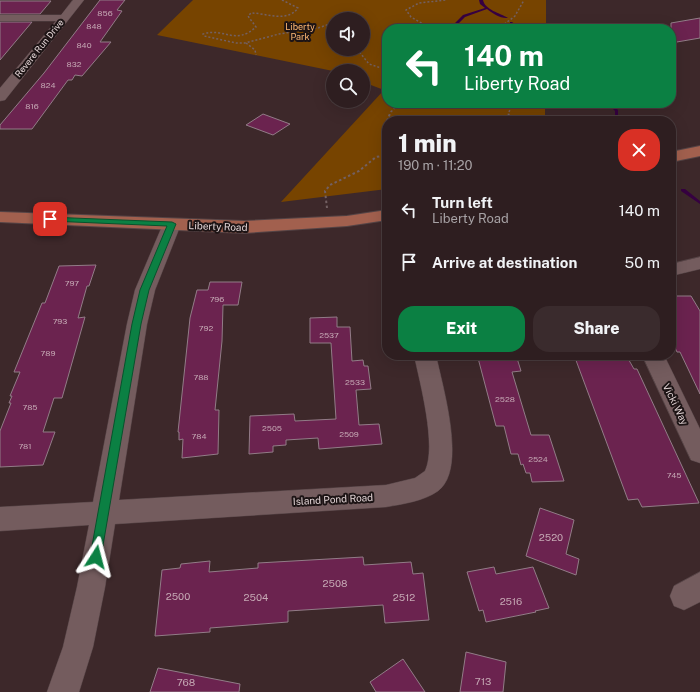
<!DOCTYPE html>
<meta charset="utf-8">
<style>
:root{--surface:#2e1e20;--page:#3a2b2d;--text:#f1f3f6;--muted:#a7a2a5;--line:#493c3e;--accent:#0b8043}
body{margin:0;font-family:"Public Sans",sans-serif;background:var(--page);color:var(--text);height:100vh;display:flex;flex-direction:column;font-size:15px;white-space:nowrap}
*{box-sizing:border-box;margin:0}
p{font-size:13px;color:var(--muted)}
.icon{flex:none;width:22px;height:22px;fill:none;stroke:currentColor;stroke-width:2;stroke-linecap:round;stroke-linejoin:round}
.map{position:relative;flex:1;overflow:hidden}
.drawer{position:absolute;left:382px;top:116px;width:294px;height:244px;display:flex;flex-direction:column;background:var(--surface);border-radius:16px;box-shadow:0 4px 16px #0002,0 0 0 1px var(--line)}
.drawer>*{flex:none}
.top-card{position:absolute;left:382px;top:24px;width:294px;height:84px;border-radius:16px;box-shadow:0 4px 16px #0002,0 0 0 1px var(--line);background:#0b8043;color:#fff;overflow:hidden}
.controls{position:absolute;left:326px;top:12px;display:grid;gap:8px}
.controls a{display:grid;place-items:center;width:44px;height:44px;border-radius:50%;background:var(--surface);box-shadow:0 4px 16px #0002,0 0 0 1px var(--line);font-size:20px}
.pin{position:absolute;display:grid;place-items:center;width:34px;height:34px;color:#fff;margin:-17px;border-radius:8px;box-shadow:0 2px 6px #0006}
.me{position:absolute;width:44px;margin:-22px;rotate:9deg;stroke-linejoin:round;filter:drop-shadow(0 0 3px #0008)}
.turn{display:flex;align-items:center;gap:14px;height:84px;padding:0 16px;font-size:18px}
.turn .icon{width:52px;height:52px;stroke-width:2.5}
.turn b{display:block;font-size:28px;line-height:34px}
.round{display:grid;place-items:center;flex:none;width:42px;height:42px;border-radius:16px;background:var(--page)}
.headline{display:flex;align-items:center;justify-content:space-between;height:68px;padding:0 16px}
h1{font-size:24px;font-weight:800;line-height:30px}
.cta{display:flex;gap:8px;margin-top:auto;padding:8px 16px}
.cta a{flex:1;height:46px;border-radius:16px;background:var(--accent);color:#fff;font-size:16px;font-weight:800;line-height:46px;text-align:center}
.cta a+a{background:var(--page);color:var(--text)}
ul{padding:0;list-style:none}
li{display:flex;align-items:center;gap:12px;height:52px;padding:0 16px}
li div{flex:1}
li b{display:block;font-size:15px}
li em{font-style:normal}
.map>svg:first-child{display:block}
</style>
<div class="map">
<svg width="700" height="692" viewBox="0 0 700 692">
<rect width="100%" height="100%" fill="#3d282a"/>
<!-- green -->
<path fill="#740" fill-rule="evenodd" d="M193,0H546V29H387V103H545V121H387V189L281,202L384,90L363,82V71H333L157,35ZM333,19H363V49H333Z"/>
<g fill="none" stroke-linecap="round" stroke-linejoin="round">
<!-- stream -->
<g fill="#360141" fill-rule="evenodd">
<path d="M479,0H483C485,10 500,13 508,18C501,19 492,13 487,9L465,17L453,29H451V27L463,15L485,8L480,4Z"/>
<polygon points="510,22 512,22 521,29 517,29 510,24"/>
<polygon points="607,103 611,103 618,110 618,119 620,121 616,121 615,120 615,111"/>
<polygon points="681,189 685,189 700,201 700,204 681,191"/>
</g>
</g>
<!-- building -->
<g fill="#6b234f" stroke="#927c87">
<polygon points="100,0 125,0 117,10 122,11 100,42 111,42 82,76 75,75 72,80 68,80 32,129 0,129 0,125 44,73"/>
<polygon points="0,1 51,1 40,14 0,14"/>
<polygon points="700,18 700,38 671,43 671,23"/>
<polygon points="0,22 32,22 0,60"/>
<polygon points="263,114 290,124 273,135 246,125"/>
<polygon points="96,265 89,286 87,286 78,318 85,317 62,398 54,398 43,432 55,432 43,465 0,467 0,431 11,403 9,403 12,396 10,396 20,372 14,372 42,303 45,303 59,266"/>
<polygon points="210,282 242,282 238,305 223,305 222,341 215,410 219,410 218,454 182,458 183,439 179,440 179,432 178,432 190,318 197,290 208,290"/>
<polygon points="671,296 691,296 700,311 700,394 680,352 677,352 671,339"/>
<polygon points="337,317 337,327 350,327 352,361 363,360 364,366 368,366 371,389 356,390 359,425 379,424 382,444 319,449 318,438 286,440 286,445 273,446 273,452 249,454 250,416 294,414 295,421 336,419 331,343 310,343 310,318"/>
<polygon points="482,355 516,355 521,371 512,372 531,435 549,435 564,481 532,482 530,473 526,473 523,464 521,465 518,454 511,454 504,426 496,426 478,358 483,358"/>
<polygon points="574,355 626,355 634,369 637,369 699,503 642,507 638,499 628,500"/>
<polygon points="540,508 574,520 566,554 579,559 576,575 526,556"/>
<polygon points="363,557 364,565 411,562 413,574 423,573 429,620 385,623 383,605 288,611 288,622 210,628 210,632 155,636 162,570 180,568 181,564 210,561 209,572 258,568 258,563"/>
<polygon points="494,567 496,574 533,567 549,608 535,611 536,612 486,622 483,610 479,611 467,572"/>
<polygon points="466,652 506,662 503,692 460,692"/>
<polygon points="403,659 425,692 376,692 370,682"/>
<polygon points="158,668 240,684 239,692 150,692"/>
</g>
<g fill="none" stroke-linecap="round" stroke-linejoin="round">
<defs>
<g id="minor">
<polygon points="73,0 84,0 5,100 0,101 0,88 56,21 0,21 0,15 61,15"/>
<path d="M172,219L178,220L181,224L155,290L147,324L119,500L386,485L415,478L425,471C437,446 420,383 414,355H436C442,385 468,469 438,491C424,501 403,504 386,507L115,524L105,587L93,647L79,692H47L63,647L77,587L89,525L0,531V507L93,502L127,324L135,290L163,224L166,220Z"/>
<polygon points="700,257 700,269 671,276 671,264"/>
<polygon points="642,355 664,355 700,429 700,463 691,460"/>
<polygon points="700,572 700,602 684,610 674,606 670,596 674,586"/>
</g>
<g id="major">
<polygon points="700,146 700,156 671,162 671,152"/>
<polygon points="387,210 387,220 347,226 244,233 0,222 0,212 244,221 347,216"/>
</g>
</defs>
<!-- minor casing -->
<use href="#minor" stroke="#554446" stroke-width="1"/>
<!-- major casing -->
<use href="#major" stroke="#554446" stroke-width="2"/>
<!-- path-far1 -->
<g stroke="#736062" stroke-width="1.5" stroke-dasharray="2 2" stroke-linecap="butt">
<path d="M282,0L298,8C287,23 266,13 251,13L248,16L256,27C235,46 224,27 203,34L204,36L236,43H245L279,34L318,28L333,23"/>
<polyline points="339,19 348,16 359,19"/>
<polyline points="432,29 411,17 406,10 419,3 446,0"/>
<polyline points="498,29 515,16 524,0"/>
<polyline points="246,43 255,50 256,55"/>
<polyline points="357,49 369,64 387,70"/>
<polyline points="391,112 399,103"/>
<polyline points="509,112 513,103"/>
</g>
<!-- path -->
<g stroke="#736062" stroke-width="2" stroke-dasharray="2.5 2.5" stroke-linecap="butt">
<polyline points="387,121 391,111"/>
<polyline points="508,121 509,111"/>
<polyline points="385,195 387,194"/>
<polyline points="327,208 325,191 330,185 359,171 376,157 387,155"/>
</g>
<!-- minor -->
<use href="#minor" fill="#745c5e" fill-rule="evenodd"/>
<!-- major -->
<use href="#major" fill="#a2604e" fill-rule="evenodd"/>
</g>
<!-- route -->
<polygon fill="#0b8043" stroke="#07532c" points="48,217 172,222 176,224 149,290 141,324 101,557 100,561 96,563 91,561 90,557 132,324 140,290 167,226 50,221 47,219"/>
<g text-anchor="middle" dominant-baseline="central" stroke-width="4" stroke-linejoin="round" paint-order="stroke">
<!-- number labels -->
<g font-size="8" fill="#c5a8b4">
<text x="105" y="13">856</text>
<text x="94" y="26">848</text>
<text x="84" y="45">840</text>
<text x="74" y="64">832</text>
<text x="48" y="85">824</text>
<text x="32" y="106">816</text>
<text x="72" y="283">797</text>
<text x="217" y="299">796</text>
<text x="60" y="321">793</text>
<text x="206" y="328">792</text>
<text x="329" y="335">2537</text>
<text x="48" y="353">789</text>
<text x="201" y="377">788</text>
<text x="355" y="382">2533</text>
<text x="505" y="399">2528</text>
<text x="30" y="407">785</text>
<text x="272" y="428">2505</text>
<text x="349" y="434">2509</text>
<text x="199" y="436">784</text>
<text x="25" y="446">781</text>
<text x="538" y="459">2524</text>
<text x="674" y="475">745</text>
</g>
<!-- far-park labels -->
<g font-size="9" fill="#fdb875" stroke="#1d1415">
<text x="300" y="26">Liberty<tspan x="300" dy="10">Park</tspan></text>
</g>
<!-- far-street labels -->
<g font-size="9" fill="#e3d5d6" stroke="#1d1415">
<text transform="translate(39 48) rotate(-51)">Revere Run Drive</text>
</g>
<!-- street labels -->
<g font-size="10" fill="#e3d5d6" stroke="#1d1415">
<text transform="translate(218 226) rotate(2)">Liberty Road</text>
<text transform="translate(676 404) rotate(64)">Vicki Way</text>
<text transform="translate(333 499) rotate(-3)">Island Pond Road</text>
</g>
<!-- near-number labels -->
<g font-size="10" fill="#c5a8b4">
<text x="551" y="537">2520</text>
<text x="335" y="583">2508</text>
<text x="178" y="596">2500</text>
<text x="256" y="597">2504</text>
<text x="404" y="597">2512</text>
<text x="511" y="601">2516</text>
<text x="483" y="681">713</text>
<text x="186" y="682">768</text>
</g>
</g>
</svg>
<div class="controls">
<a><svg class="icon" aria-label="sound" viewBox="0 0 24 24"><path d="M4 9h4l5-4v14l-5-4H4zM17 9q2 3 0 6"/></svg></a>
<a><svg class="icon" aria-label="search" viewBox="0 0 24 24"><circle cx="10" cy="10" r="6"/><path d="M15 15l6 6"/></svg></a>
</div>
<div class="pin" style="left:50px;top:219px;background:#d93025"><svg class="icon" aria-label="arrive" viewBox="0 0 24 24"><path d="M6 21V4h12l-3 4 3 4H6"/></svg></div>
<svg class="me" style="left:96px;top:557px" viewBox="-20 -20 40 40"><path d="M0-17L14 15 0 8-14 15z" fill="#0b8043" stroke="#fff" stroke-width="4"/></svg>
<div class="top-card">
<div class="turn"><svg class="icon" aria-label="left" viewBox="0 0 24 24"><path d="M17 20v-9H6M10 6l-5 5 5 5"/></svg><div><b>140 m</b>Liberty Road</div></div>
</div>
<section class="drawer">
<div class="headline"><div><h1>1 min</h1><p>190 m · 11:20</p></div><a class="round" style="background:#d93025;color:#fff"><svg class="icon" aria-label="close" viewBox="0 0 24 24"><path d="M6 6l12 12M18 6L6 18"/></svg></a></div>
<ul>
<li><svg class="icon" aria-label="left" viewBox="0 0 24 24"><path d="M17 20v-9H6M10 6l-5 5 5 5"/></svg><div><b>Turn left</b><p>Liberty Road</p></div><em>140 m</em></li>
<li><svg class="icon" aria-label="arrive" viewBox="0 0 24 24"><path d="M6 21V4h12l-3 4 3 4H6"/></svg><div><b>Arrive at destination</b></div><em>50 m</em></li>
</ul>
<div class="cta"><a>Exit</a><a>Share</a></div>
</section>
</div>
